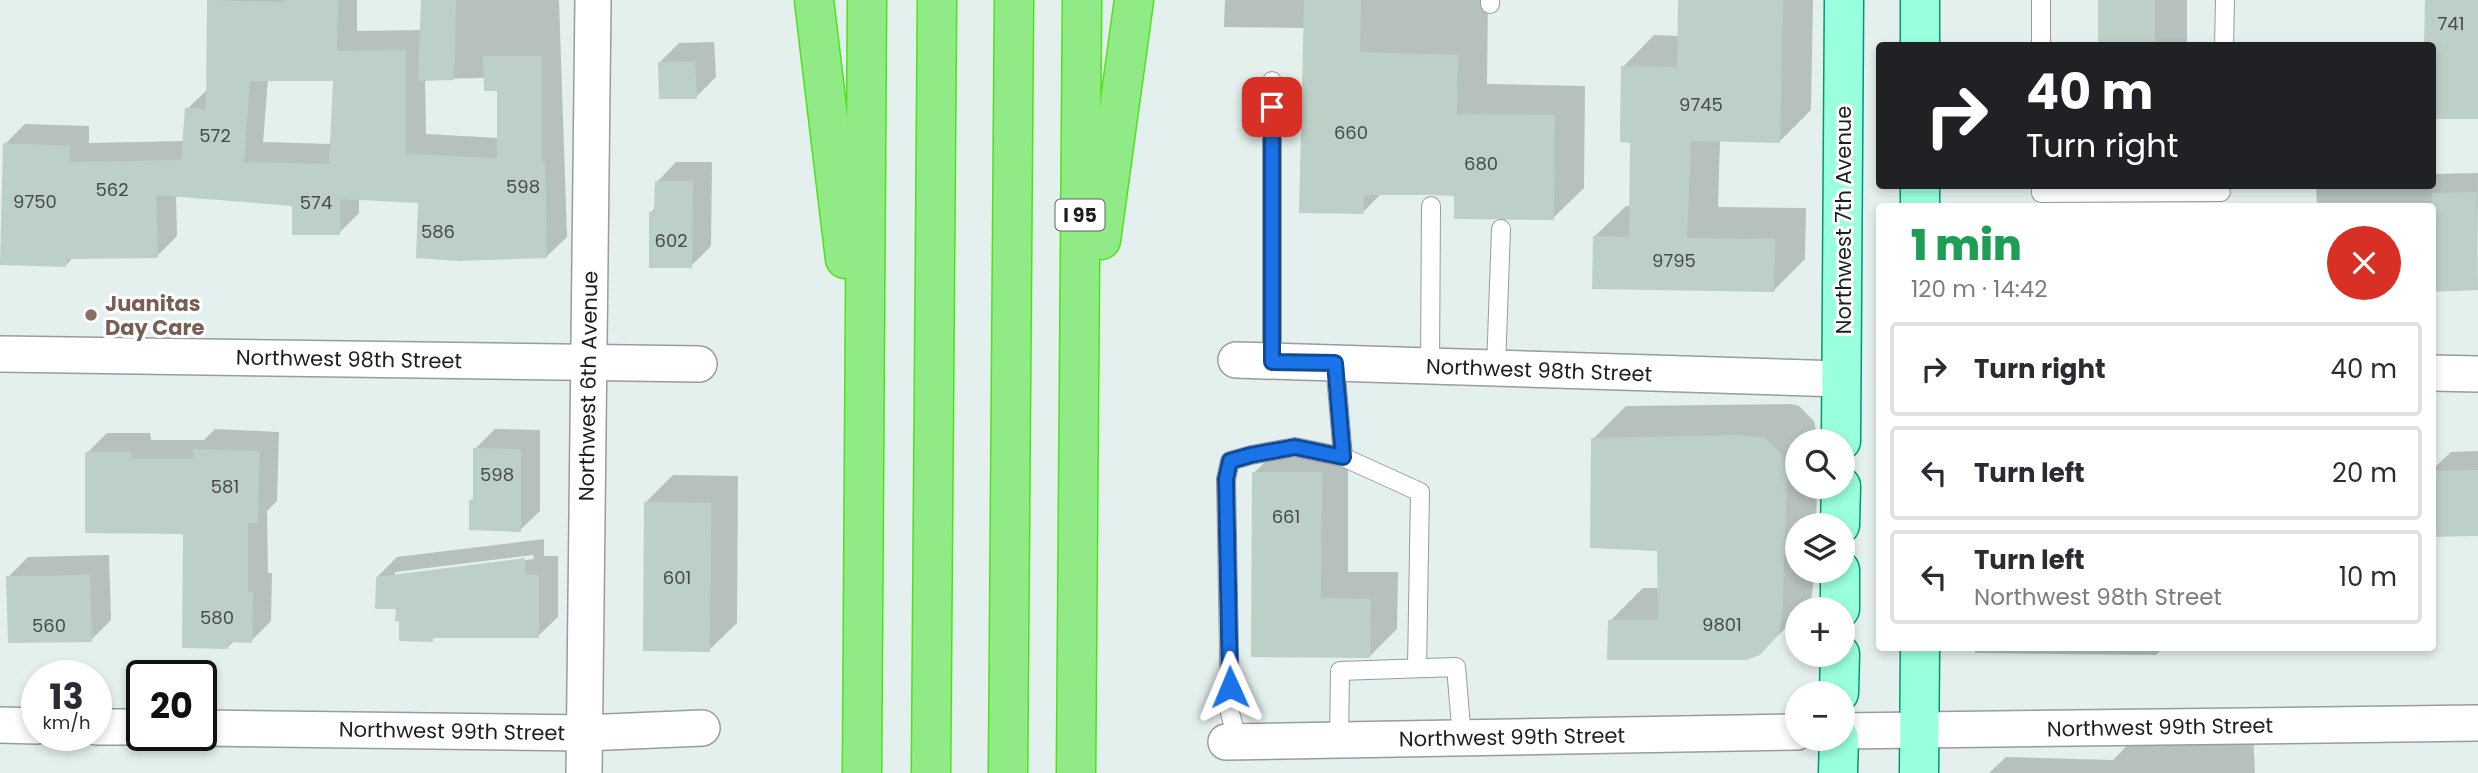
<!DOCTYPE html>
<meta charset="utf-8">
<style>
:root{--surface:#fff;--page:#f2f2f3;--text:#2b2b33;--muted:#7c7c81;--line:#e1e1e2}
body{margin:0;font-family:Poppins,sans-serif;background:var(--page);color:var(--text);height:100vh;display:flex;flex-direction:column;font-size:26px;white-space:nowrap}
*{box-sizing:border-box;margin:0}
p{font-size:23px;color:var(--muted)}
.icon{flex:none;width:38px;height:38px;fill:none;stroke:currentColor;stroke-width:2;stroke-linecap:round;stroke-linejoin:round}
.map{position:relative;flex:1;overflow:hidden}
.side{position:absolute;left:1876px;top:203px;width:560px;height:448px;display:flex;flex-direction:column;background:var(--surface);border-radius:7px;box-shadow:0 4px 10px #0003}
.side>*{flex:none}
.guide{position:absolute;left:1876px;top:42px;width:560px;height:147px;border-radius:7px;box-shadow:0 4px 10px #0003;background:#202124;color:#fff;overflow:hidden}
.tools{position:absolute;left:1785px;top:429px;display:grid;gap:14px}
.tools a{display:grid;place-items:center;width:70px;height:70px;border-radius:50%;background:var(--surface);box-shadow:0 4px 10px #0003;font-size:35px}
.speed{position:absolute;left:21px;top:660px;display:flex;gap:14px;font-size:35px;font-weight:700;text-align:center}
.speed>*{display:grid;place-content:center;width:91px;height:91px;border-radius:50%;background:var(--surface);box-shadow:0 4px 10px #0003;line-height:1}
.speed small{font-size:18px;font-weight:400}
.speed .limit{border:4px solid #111;border-radius:10px;background:#fff;color:#111}
.pin{position:absolute;display:grid;place-items:center;width:60px;height:60px;color:#fff;margin:-30px;border-radius:14px;box-shadow:0 4px 10px #0006}
.me{position:absolute;width:77px;margin:-38px;rotate:359deg;stroke-linejoin:round;filter:drop-shadow(0 0 5px #0008)}
.turn{display:flex;align-items:center;gap:24px;height:147px;padding:0 35px;font-size:32px}
.turn .icon{width:91px;height:91px;stroke-width:2.5}
.turn b{display:block;font-size:49px;line-height:60px}
.round{display:grid;place-items:center;flex:none;width:74px;height:74px;border-radius:37px;background:var(--page)}
.overview{display:flex;align-items:center;justify-content:space-between;height:119px;padding:0 35px}
h1{font-size:42px;font-weight:800;line-height:52px;color:#1e9e55}
ul{padding:0;list-style:none}
li{display:flex;align-items:center;gap:21px;height:94px;margin:0 14px 10px;padding:0 21px;border:4px solid var(--line);border-radius:7px}
li div{flex:1}
li b{display:block;font-size:26px}
li em{font-style:normal}
.map>svg:first-child{display:block}
</style>
<div class="map">
<svg width="2478" height="773" viewBox="0 0 2478 773">
<rect width="100%" height="100%" fill="#e4f0ed"/>
<!-- shadow -->
<g fill="#0003" fill-rule="evenodd">
<path d="M209,0H357V31L422,30L423,0H559L567,237L546,257L420,201L359,198V213L339,233L294,204L176,195L177,236L157,256L74,257L66,265L5,144L25,124L89,126V143L184,141L187,109L208,89ZM485,78L498,89L499,138L426,134L425,79ZM268,79L334,80L331,144L263,142Z"/>
<polygon points="1225,0 1488,0 1487,84 1585,86 1584,188 1553,218 1456,194 1382,193 1363,212 1305,28 1224,27"/>
<polygon points="1679,0 1813,0 1811,110 1780,141 1720,140 1718,207 1806,208 1805,259 1774,290 1594,237 1626,206 1631,206 1632,141 1623,67 1654,35 1679,36"/>
<polygon points="2100,0 2187,0 2187,46 2099,46"/>
<polygon points="714,42 716,77 696,97 659,63 679,43"/>
<polygon points="676,162 712,162 711,246 691,266 651,212 656,207 657,182"/>
<polygon points="2478,173 2477,288 2432,206 2317,206 2316,186 2432,186 2432,174"/>
<polygon points="1791,404 1799,406 1814,421 1818,441 1797,441 1797,486 1817,486 1816,525 1797,525 1797,570 1815,570 1811,600 1806,608 1797,609 1797,617 1760,653 1610,621 1643,588 1659,588 1659,549 1593,439 1626,406"/>
<polygon points="215,429 279,432 277,501 267,511 268,573 272,573 271,621 251,641 234,641 228,647 185,532 87,453 107,433 150,433 151,440 204,440"/>
<polygon points="495,429 540,430 540,511 520,530 471,501 474,497 475,449"/>
<polygon points="1282,445 1348,446 1348,572 1398,572 1397,629 1370,656 1253,655 1254,473"/>
<polygon points="2478,451 2478,534 2432,535 2432,470 2451,452"/>
<polygon points="673,475 738,476 737,623 709,650 645,503"/>
<path d="M544,539V556H558V617L538,636H436L432,640L398,607L377,577L397,557ZM533,555L534,559L395,576V572Z"/>
<polygon points="109,555 111,620 91,640 8,577 28,557"/>
<polygon points="1975,648 2163,648 2156,655 1975,653"/>
<polygon points="2253,732 2255,773 1989,773 2006,757 2113,760 2136,736"/>
</g>
<!-- building -->
<g fill="#bdd0c7" fill-rule="evenodd">
<path d="M207,0L285,2V0H338L337,51L406,50V154L497,158V91H484L483,56H542V161H545L547,258L459,261L416,258L418,203L340,199V235H292V206L156,195L158,258L67,259L66,267L0,265L3,143L70,146L69,162L181,160L185,108L206,109ZM250,81H333L329,164L244,162Z"/>
<polygon points="421,0 456,0 454,80 418,81"/>
<polygon points="1304,0 1361,0 1360,52 1458,55 1457,114 1555,115 1554,220 1454,219 1454,196 1432,195 1364,195 1364,214 1299,213"/>
<polygon points="1678,0 1783,0 1780,143 1691,141 1687,238 1775,239 1774,292 1592,289 1593,236 1629,237 1630,143 1620,142 1621,66 1677,67"/>
<rect x="2098" y="0" width="57" height="46"/>
<polygon points="2425,0 2478,0 2478,119 2432,119 2432,46 2424,46"/>
<polygon points="695,61 697,99 659,99 658,62"/>
<polygon points="655,181 693,181 692,268 649,268 649,212 654,212"/>
<polygon points="2476,192 2478,290 2432,292 2432,193"/>
<polygon points="1738,435 1765,438 1782,454 1787,477 1782,618 1779,634 1760,655 1746,660 1607,660 1608,620 1658,620 1657,551 1590,548 1591,438"/>
<polygon points="473,448 521,449 521,532 469,530 469,500 473,499"/>
<polygon points="193,449 260,451 258,523 248,523 248,592 253,592 252,643 229,642 228,649 182,648 183,534 85,533 85,452 131,452 131,459 193,459"/>
<polygon points="2478,470 2478,536 2432,537 2432,471"/>
<polygon points="1252,472 1322,472 1321,598 1371,599 1370,658 1251,657"/>
<polygon points="644,502 711,503 710,652 643,651"/>
<polygon points="525,558 525,575 539,575 539,638 433,638 433,642 399,641 399,621 395,621 396,609 375,609 376,577"/>
<polygon points="90,575 92,642 8,643 6,576"/>
</g>
<g fill="none" stroke-linecap="round" stroke-linejoin="round">
<defs>
<g id="service">
<polyline points="1490,0 1490,4"/>
<polyline points="2041,46 2041,0"/>
<polyline points="2224,46 2225,0"/>
<polyline points="1272,81 1272,362"/>
<polyline points="2041,186 2041,193 2221,192"/>
<polyline points="1335,363 1343,457 1420,492 1417,668"/>
<polyline points="1430,366 1431,206"/>
<polyline points="1496,368 1501,229"/>
<polyline points="1339,740 1340,671 1456,667 1462,738"/>
<polyline points="1238,742 1230,713 1226,479 1230,461 1251,455 1295,447 1343,457"/>
</g>
<g id="minor">
<polyline points="0,354 699,364"/>
<polyline points="1236,360 1841,379"/>
<polyline points="2432,373 2478,374"/>
<polyline points="0,725 37,726"/>
<polyline points="96,727 142,727"/>
<polyline points="201,728 584,733 702,728"/>
<polyline points="1843,731 2478,723"/>
<polyline points="1226,742 1797,732"/>
<polyline points="584,773 593,0"/>
</g>
<g id="primary">
<polyline points="1920,46 1920,0"/>
<polyline points="1920,206 1920,186"/>
<polyline points="1841,441 1844,0"/>
<polyline points="1840,525 1841,486"/>
<polyline points="1840,609 1840,570"/>
<polyline points="1839,693 1840,654"/>
<polyline points="1838,773 1839,738"/>
<polyline points="1919,773 1920,648"/>
</g>
<g id="motorway">
<polyline points="814,0 845,259"/>
<polyline points="1101,240 1134,0"/>
<polyline points="862,773 867,0"/>
<polyline points="931,773 937,0"/>
<polyline points="1008,773 1014,0"/>
<polyline points="1076,773 1082,0"/>
</g>
</defs>
<!-- service casing -->
<use href="#service" stroke="#9b9b9b" stroke-width="20"/>
<!-- minor casing -->
<use href="#minor" stroke="#9b9b9b" stroke-width="38"/>
<!-- primary casing -->
<use href="#primary" stroke="#009874" stroke-width="41"/>
<!-- motorway casing -->
<use href="#motorway" stroke="#4de31b" stroke-width="41"/>
<!-- service -->
<use href="#service" stroke="#fff" stroke-width="18"/>
<!-- minor -->
<use href="#minor" stroke="#fff" stroke-width="35"/>
<!-- primary -->
<use href="#primary" stroke="#9fd" stroke-width="38"/>
<!-- motorway -->
<use href="#motorway" stroke="#90eb87" stroke-width="38"/>
</g>
<g fill="none" stroke-linecap="round" stroke-linejoin="round">
<defs>
<polyline id="route" points="1230,687 1226,479 1230,461 1251,455 1295,447 1343,457 1335,363 1272,362 1272,107"/>
</defs>
<!-- route casing -->
<use href="#route" stroke="#114b97" stroke-width="18"/>
<!-- route -->
<use href="#route" stroke="#1a73e8" stroke-width="12"/>
</g>
<!-- markers -->
<circle fill="#8d6e63" stroke="#fff" stroke-width="2.5" cx="91" cy="315" r="7"/>
<g text-anchor="middle" dominant-baseline="central" stroke-width="6" stroke-linejoin="round" paint-order="stroke">
<!-- number labels -->
<g font-size="18" fill="#464a48">
<text x="2451" y="23">741</text>
<text x="1701" y="104">9745</text>
<text x="1351" y="132">660</text>
<text x="215" y="135">572</text>
<text x="1481" y="163">680</text>
<text x="523" y="186">598</text>
<text x="112" y="189">562</text>
<text x="35" y="201">9750</text>
<text x="316" y="202">574</text>
<text x="438" y="231">586</text>
<text x="671" y="240">602</text>
<text x="1674" y="260">9795</text>
<text x="497" y="474">598</text>
<text x="225" y="486">581</text>
<text x="1286" y="516">661</text>
<text x="677" y="577">601</text>
<text x="217" y="617">580</text>
<text x="1722" y="624">9801</text>
<text x="49" y="625">560</text>
</g>
<!-- shield labels -->
<rect fill="#fff" stroke="#626262" stroke-width="2" x="1055.5" y="199.5" width="49" height="31" rx="5"/>
<g font-size="19" font-weight="bold" fill="#1e1e1e">
<text x="1080" y="215">I 95</text>
</g>
<!-- street labels -->
<g font-size="21" fill="#1e1e1e" stroke="#fff">
<text transform="translate(1843 220) rotate(-90)">Northwest 7th Avenue</text>
<text transform="translate(349 359) rotate(1)">Northwest 98th Street</text>
<text transform="translate(1539 370) rotate(2)">Northwest 98th Street</text>
<text transform="translate(588 386) rotate(-89)">Northwest 6th Avenue</text>
<text transform="translate(2160 727) rotate(-1)">Northwest 99th Street</text>
<text transform="translate(452 731) rotate(1)">Northwest 99th Street</text>
<text transform="translate(1512 737) rotate(-1)">Northwest 99th Street</text>
</g>
<!-- education labels -->
<g font-size="21" font-weight="bold" fill="#785e54" stroke="#fff" text-anchor="start">
<text x="105" y="303">Juanitas<tspan x="105" dy="24">Day Care</tspan></text>
</g>
</g>
</svg>
<div class="tools">
<a><svg class="icon" aria-label="search" viewBox="0 0 24 24"><circle cx="10" cy="10" r="6"/><path d="M15 15l6 6"/></svg></a>
<a><svg class="icon" aria-label="layers" viewBox="0 0 24 24"><path d="M12 4l9 5-9 5-9-5zM3 14l9 5 9-5"/></svg></a>
<a>+</a>
<a>−</a>
</div>
<div class="speed"><div>13<small>km/h</small></div><div class="limit">20</div></div>
<div class="pin" style="left:1272px;top:107px;background:#d93025"><svg class="icon" aria-label="arrive" viewBox="0 0 24 24"><path d="M6 21V4h12l-3 4 3 4H6"/></svg></div>
<svg class="me" style="left:1230px;top:687px" viewBox="-20 -20 40 40"><path d="M0-17L14 15 0 8-14 15z" fill="#1a73e8" stroke="#fff" stroke-width="4"/></svg>
<div class="guide">
<div class="turn"><svg class="icon" aria-label="right" viewBox="0 0 24 24"><path d="M7 20v-9h11M14 6l5 5-5 5"/></svg><div><b>40 m</b>Turn right</div></div>
</div>
<section class="side">
<div class="overview"><div><h1>1 min</h1><p>120 m · 14:42</p></div><a class="round" style="background:#d93025;color:#fff"><svg class="icon" aria-label="close" viewBox="0 0 24 24"><path d="M6 6l12 12M18 6L6 18"/></svg></a></div>
<ul>
<li><svg class="icon" aria-label="right" viewBox="0 0 24 24"><path d="M7 20v-9h11M14 6l5 5-5 5"/></svg><div><b>Turn right</b></div><em>40 m</em></li>
<li><svg class="icon" aria-label="left" viewBox="0 0 24 24"><path d="M17 20v-9H6M10 6l-5 5 5 5"/></svg><div><b>Turn left</b></div><em>20 m</em></li>
<li><svg class="icon" aria-label="left" viewBox="0 0 24 24"><path d="M17 20v-9H6M10 6l-5 5 5 5"/></svg><div><b>Turn left</b><p>Northwest 98th Street</p></div><em>10 m</em></li>
</ul>
</section>
</div>
